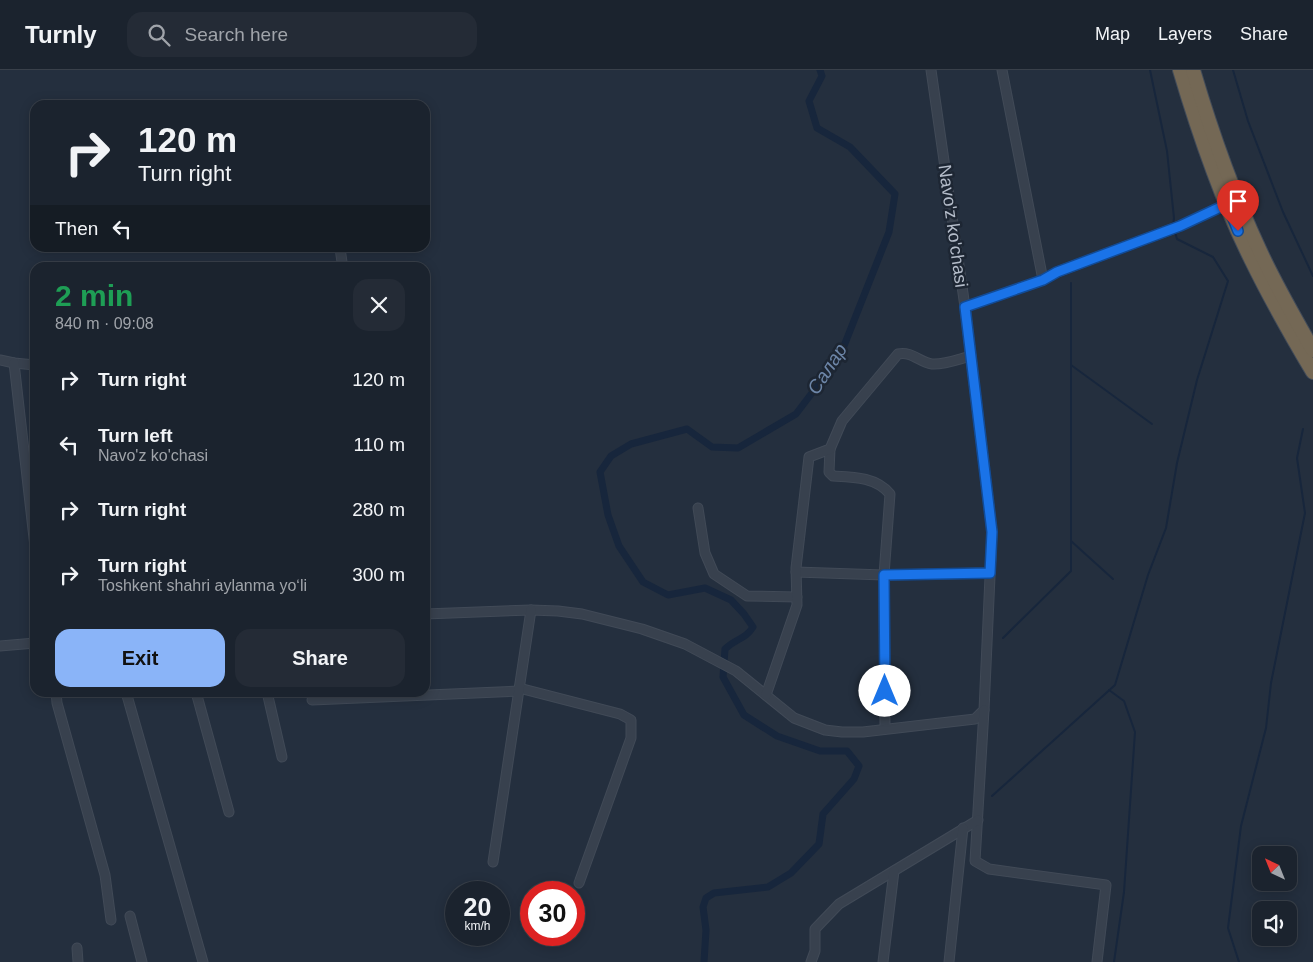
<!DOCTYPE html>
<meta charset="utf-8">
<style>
:root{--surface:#1b232e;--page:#242b36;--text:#f1f3f6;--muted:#a0a4aa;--line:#39404a;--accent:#8ab4f8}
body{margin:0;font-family:Arial,sans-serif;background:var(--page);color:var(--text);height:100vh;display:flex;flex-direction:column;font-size:19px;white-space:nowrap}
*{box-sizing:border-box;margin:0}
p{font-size:16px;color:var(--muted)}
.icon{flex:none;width:28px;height:28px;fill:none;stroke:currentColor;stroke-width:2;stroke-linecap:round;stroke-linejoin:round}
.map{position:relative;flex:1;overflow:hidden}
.details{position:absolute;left:30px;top:192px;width:400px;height:435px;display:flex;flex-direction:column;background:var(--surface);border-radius:15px;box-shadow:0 2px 12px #0003,0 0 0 1px var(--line)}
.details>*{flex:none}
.guide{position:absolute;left:30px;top:30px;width:400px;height:152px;border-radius:15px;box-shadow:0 2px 12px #0003,0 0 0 1px var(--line);background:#1b232e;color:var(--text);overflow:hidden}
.needle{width:32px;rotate:317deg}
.tools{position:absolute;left:1252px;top:776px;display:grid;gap:10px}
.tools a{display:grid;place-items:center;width:45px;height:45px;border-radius:10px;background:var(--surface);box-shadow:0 2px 12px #0003,0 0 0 1px var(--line);font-size:25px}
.speed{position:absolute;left:445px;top:811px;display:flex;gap:10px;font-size:25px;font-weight:700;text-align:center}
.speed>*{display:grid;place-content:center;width:65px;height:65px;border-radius:50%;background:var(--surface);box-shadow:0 2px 12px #0003,0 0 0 1px var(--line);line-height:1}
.speed small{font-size:12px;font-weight:400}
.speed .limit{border:8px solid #d22;background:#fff;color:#111}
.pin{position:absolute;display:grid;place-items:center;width:42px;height:42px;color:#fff;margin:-51px -21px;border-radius:50% 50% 50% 0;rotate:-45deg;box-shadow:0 0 5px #0007}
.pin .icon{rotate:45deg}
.me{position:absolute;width:55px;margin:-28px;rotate:0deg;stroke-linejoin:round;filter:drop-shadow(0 0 4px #0008)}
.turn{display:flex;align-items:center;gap:18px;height:105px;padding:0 25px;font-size:22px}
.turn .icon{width:65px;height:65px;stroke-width:2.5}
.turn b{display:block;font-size:35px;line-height:42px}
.then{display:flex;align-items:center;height:48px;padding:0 25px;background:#0003;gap:10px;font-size:19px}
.round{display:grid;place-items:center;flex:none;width:52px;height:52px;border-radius:15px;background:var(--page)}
.overview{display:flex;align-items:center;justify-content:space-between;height:85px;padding:0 25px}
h1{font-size:30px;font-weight:800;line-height:38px;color:#1e9e55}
.button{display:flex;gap:10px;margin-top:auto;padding:10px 25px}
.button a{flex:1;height:58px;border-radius:15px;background:var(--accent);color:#111;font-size:20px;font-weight:800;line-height:58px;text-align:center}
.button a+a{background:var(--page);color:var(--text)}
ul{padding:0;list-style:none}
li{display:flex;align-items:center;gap:15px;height:65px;padding:0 25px}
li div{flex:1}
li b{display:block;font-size:19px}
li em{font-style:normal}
header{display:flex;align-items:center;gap:30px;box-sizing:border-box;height:70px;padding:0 25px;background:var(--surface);border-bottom:1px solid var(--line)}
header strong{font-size:24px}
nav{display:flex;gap:28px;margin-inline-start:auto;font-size:18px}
.search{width:350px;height:45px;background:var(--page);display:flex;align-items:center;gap:12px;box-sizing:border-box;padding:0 18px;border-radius:15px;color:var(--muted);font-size:19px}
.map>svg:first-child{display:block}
</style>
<header>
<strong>Turnly</strong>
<div class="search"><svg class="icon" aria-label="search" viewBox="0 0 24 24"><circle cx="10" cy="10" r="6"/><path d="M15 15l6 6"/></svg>Search here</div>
<nav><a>Map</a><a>Layers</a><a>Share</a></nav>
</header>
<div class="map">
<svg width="1313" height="892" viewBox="0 0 1313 892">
<rect width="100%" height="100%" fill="#242f3e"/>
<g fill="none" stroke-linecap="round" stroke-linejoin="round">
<!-- stream -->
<g stroke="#17263c" stroke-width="2">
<polyline points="1150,0 1167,81 1174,148 1173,155"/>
<polyline points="1233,0 1248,51 1283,142 1313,206"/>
<polyline points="1071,295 1152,354"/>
<polyline points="1071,471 1113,509"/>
<polyline points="1003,568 1071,501 1071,213"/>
<polyline points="1109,620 1124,631 1135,662 1124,822 1114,892"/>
<polyline points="992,726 1115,615 1148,505 1166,458 1177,393 1197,310 1228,211 1213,187 1177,169 1175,162"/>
<polyline points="1239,892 1228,858 1241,756 1266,658 1271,613 1305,443 1297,388 1303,359"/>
</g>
<!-- canal -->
<path stroke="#17263c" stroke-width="7" d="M704,892L706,860L703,837L706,828L714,823L768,817L791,803L819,774L823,744L854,709L859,696L847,681H820L777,666L744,645L723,607L725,579C736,568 745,570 753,557L744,544L731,530L705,518L668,525L643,512L619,476L608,445L600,402L611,386L631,374L687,359L712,377L738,378L796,344L840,286L889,162L895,124L850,77L817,58L809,31L822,6L820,0"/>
<defs>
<g id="minor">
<polyline points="1002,0 1043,210"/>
<polyline points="340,178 342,192 340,198"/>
<polyline points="965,237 1043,210 1057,202 1180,156 1227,134"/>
<polyline points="0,290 14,293 35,295"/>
<polyline points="14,293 35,477"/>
<path d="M830,379L829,402L833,406C853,407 876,407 890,424L884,505L885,659"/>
<polyline points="698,438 705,483 714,504 747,526 797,527"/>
<polyline points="796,502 884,505 990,503"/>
<polyline points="425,544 531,540 558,541 582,544 642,559 685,574 736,601 794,648 825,660 842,662 863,662 975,649 984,640 992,462 965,237 931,0"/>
<polyline points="0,576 35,573"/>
<polyline points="519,618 620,644 631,650 631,668 579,813"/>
<polyline points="56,622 57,633 105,805 111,850"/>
<polyline points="126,622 203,892"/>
<polyline points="196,622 229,742"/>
<polyline points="267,622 282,687"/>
<path d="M766,625L797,535L796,498L809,387L830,379L842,351L898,284C912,281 919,292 932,294C944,295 959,289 971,286"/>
<polyline points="312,630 519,621"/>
<polyline points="984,640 975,791 989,799 1106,815 1097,892"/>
<polyline points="493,792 531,540"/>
<polyline points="130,846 142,892"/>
<polyline points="77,878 78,892"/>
<polyline points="811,892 815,881 815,859 839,834 978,750"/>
<polyline points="883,892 894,801"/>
<polyline points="949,892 963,758"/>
</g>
<g id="highway">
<path d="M1180,0C1199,64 1221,129 1251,189C1270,228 1291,265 1313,302"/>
<path d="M1193,0C1211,61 1232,121 1259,179C1275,214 1294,247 1313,280"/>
</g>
</defs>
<!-- minor casing -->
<use href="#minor" stroke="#414a57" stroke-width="11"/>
<!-- highway casing -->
<use href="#highway" stroke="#434c59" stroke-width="16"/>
<!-- minor -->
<use href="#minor" stroke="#38414e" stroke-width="9"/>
<!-- highway -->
<use href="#highway" stroke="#746855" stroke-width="14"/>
</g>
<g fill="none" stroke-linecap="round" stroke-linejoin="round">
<defs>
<polyline id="route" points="885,621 884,505 990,503 992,462 965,237 1043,210 1057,202 1180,156 1227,134 1238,161"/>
</defs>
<!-- route casing -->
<use href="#route" stroke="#114b97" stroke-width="12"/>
<!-- route -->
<use href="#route" stroke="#1a73e8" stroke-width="9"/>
</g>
<g text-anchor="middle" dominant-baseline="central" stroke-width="5" stroke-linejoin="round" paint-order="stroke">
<!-- street labels -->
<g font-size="18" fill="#b4bcc9" stroke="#1d2633">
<text transform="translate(953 156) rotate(82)">Navo'z ko'chasi</text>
</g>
<!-- water labels -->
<g font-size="19" font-style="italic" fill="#6d86a8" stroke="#1d2633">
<text transform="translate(827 299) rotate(-57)">Салар</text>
</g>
</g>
</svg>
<div class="tools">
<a><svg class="needle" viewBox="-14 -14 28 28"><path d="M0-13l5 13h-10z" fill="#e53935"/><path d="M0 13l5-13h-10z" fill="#a0a4aa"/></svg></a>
<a><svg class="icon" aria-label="sound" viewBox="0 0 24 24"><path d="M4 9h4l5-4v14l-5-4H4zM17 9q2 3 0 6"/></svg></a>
</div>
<div class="speed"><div>20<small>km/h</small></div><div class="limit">30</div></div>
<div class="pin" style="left:1238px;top:161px;background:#d93025"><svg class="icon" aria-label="arrive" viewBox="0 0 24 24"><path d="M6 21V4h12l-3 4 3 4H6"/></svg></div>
<svg class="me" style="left:885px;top:621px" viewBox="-20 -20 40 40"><circle r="19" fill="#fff"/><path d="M0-13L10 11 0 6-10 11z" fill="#1a73e8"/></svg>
<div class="guide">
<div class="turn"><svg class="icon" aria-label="right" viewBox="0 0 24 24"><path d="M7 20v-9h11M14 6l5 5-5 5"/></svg><div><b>120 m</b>Turn right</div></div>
<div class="then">Then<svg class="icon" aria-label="left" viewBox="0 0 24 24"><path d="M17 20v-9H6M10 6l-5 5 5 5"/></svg></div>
</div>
<section class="details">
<div class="overview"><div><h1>2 min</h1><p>840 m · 09:08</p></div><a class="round"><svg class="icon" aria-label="close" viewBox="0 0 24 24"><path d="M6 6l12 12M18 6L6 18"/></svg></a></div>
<ul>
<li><svg class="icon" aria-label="right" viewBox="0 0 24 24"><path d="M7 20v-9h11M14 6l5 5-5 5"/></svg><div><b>Turn right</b></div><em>120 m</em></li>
<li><svg class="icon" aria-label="left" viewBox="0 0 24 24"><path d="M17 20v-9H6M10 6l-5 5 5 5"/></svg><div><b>Turn left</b><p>Navo'z ko'chasi</p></div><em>110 m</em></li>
<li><svg class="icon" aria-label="right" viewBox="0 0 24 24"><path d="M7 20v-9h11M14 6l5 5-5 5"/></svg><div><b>Turn right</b></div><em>280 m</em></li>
<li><svg class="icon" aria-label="right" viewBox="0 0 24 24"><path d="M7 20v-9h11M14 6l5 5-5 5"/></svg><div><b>Turn right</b><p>Toshkent shahri aylanma yoʻli</p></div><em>300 m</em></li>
</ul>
<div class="button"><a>Exit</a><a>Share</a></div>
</section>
</div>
